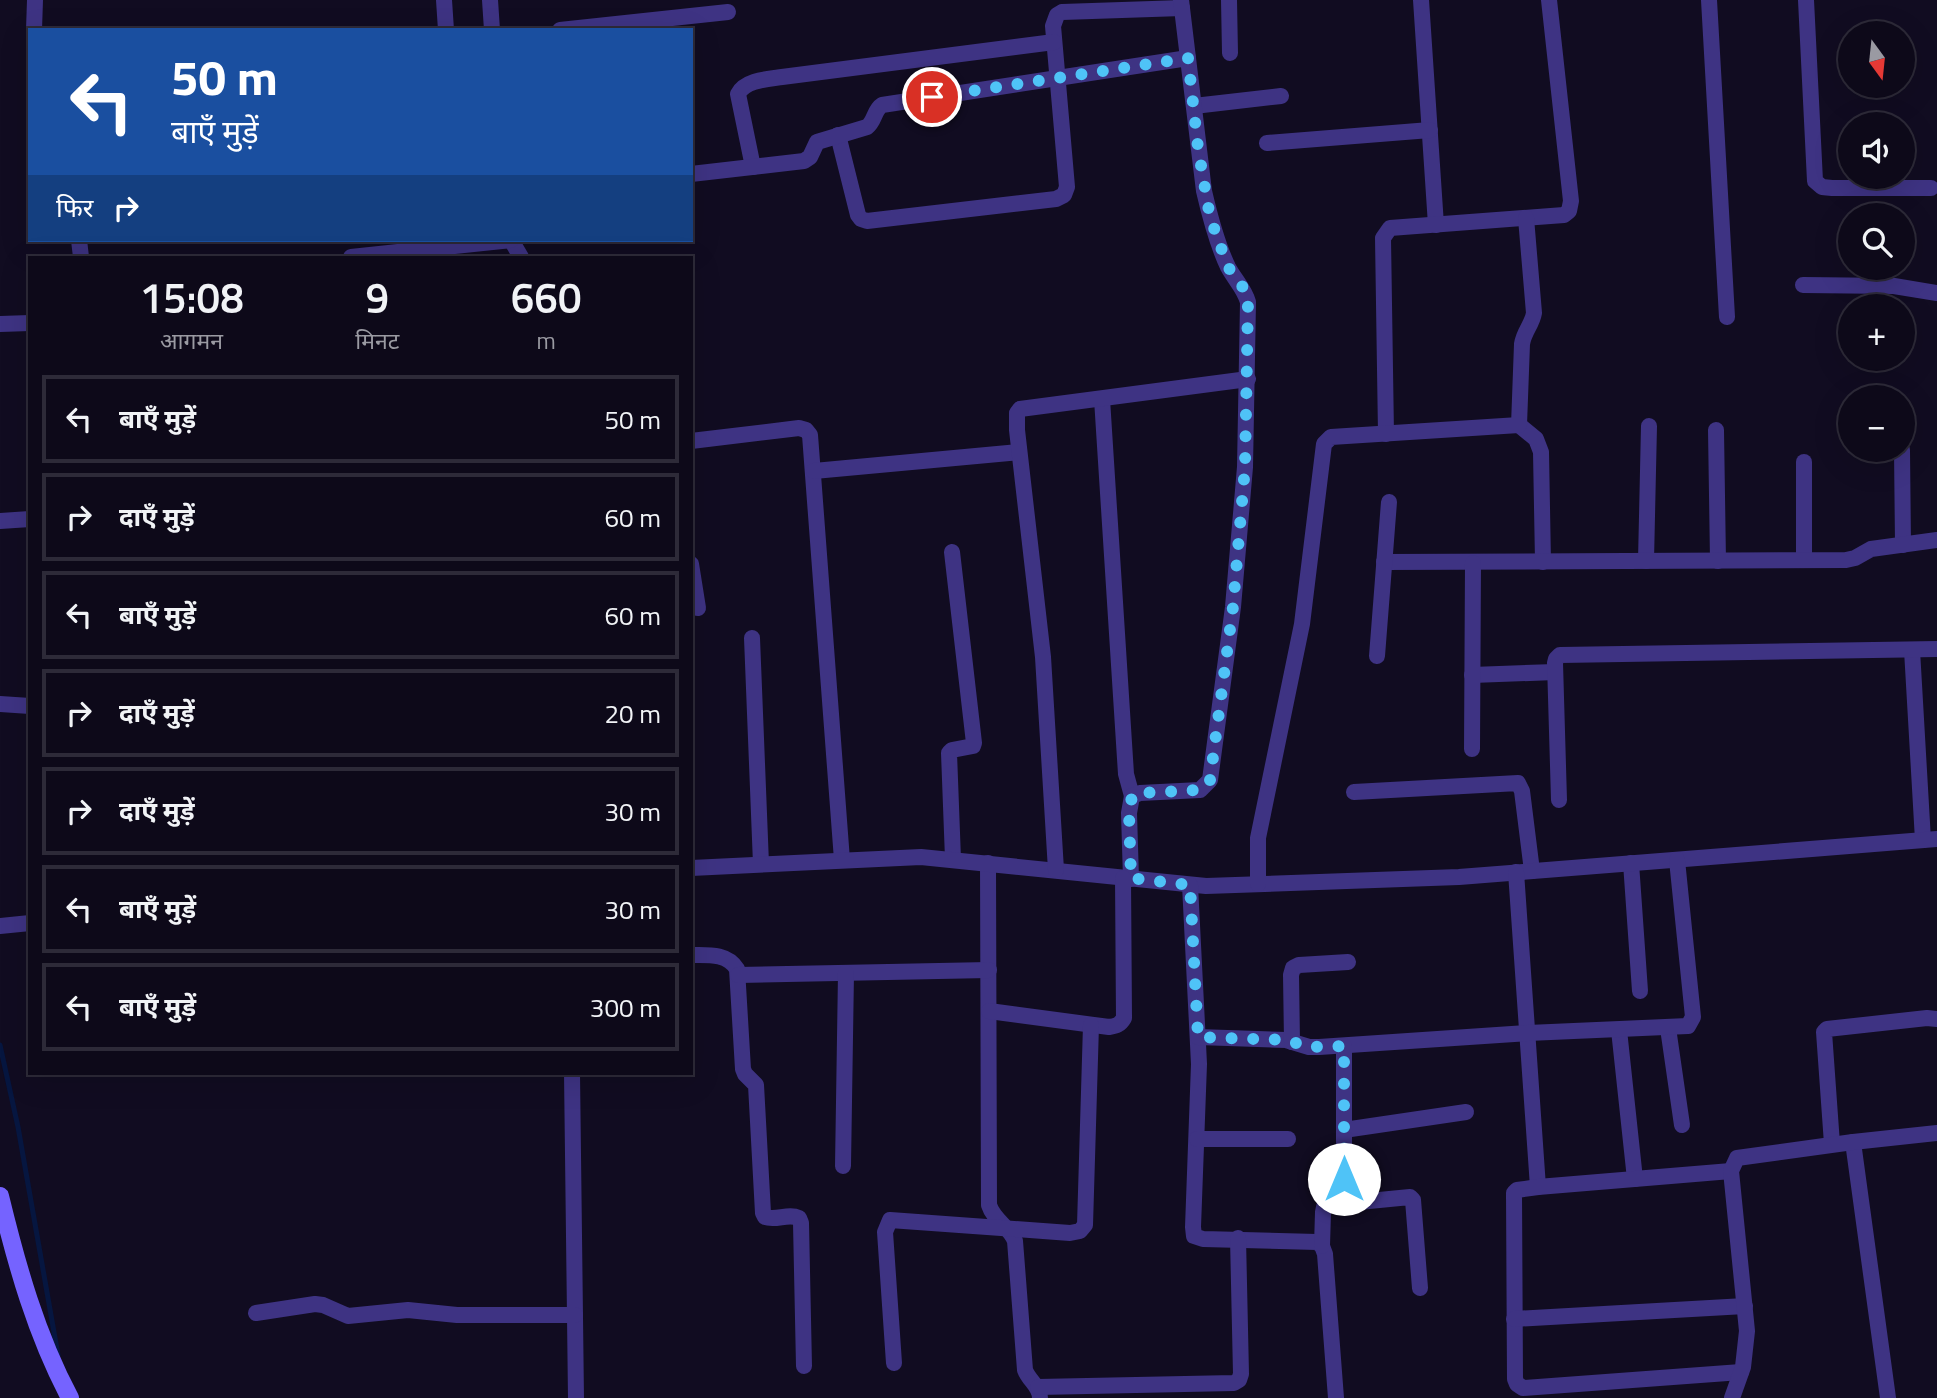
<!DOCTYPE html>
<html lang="hi">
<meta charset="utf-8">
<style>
:root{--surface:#0d0919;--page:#161222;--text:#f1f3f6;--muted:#9a9aa2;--line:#2d2a38}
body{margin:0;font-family:"Titillium Web","Noto Sans Devanagari",sans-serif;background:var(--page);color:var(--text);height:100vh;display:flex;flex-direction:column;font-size:26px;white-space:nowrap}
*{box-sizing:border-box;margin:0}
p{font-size:23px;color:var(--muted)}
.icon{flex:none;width:38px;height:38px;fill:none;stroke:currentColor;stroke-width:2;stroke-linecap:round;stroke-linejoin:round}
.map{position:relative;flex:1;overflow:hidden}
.sheet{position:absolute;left:28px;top:256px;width:665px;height:819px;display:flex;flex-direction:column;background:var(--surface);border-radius:0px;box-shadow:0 7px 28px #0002,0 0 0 2px var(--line)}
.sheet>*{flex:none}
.top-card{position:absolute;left:28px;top:28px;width:665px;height:214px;border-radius:0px;box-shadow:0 7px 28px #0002,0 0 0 2px var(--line);background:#1a4fa0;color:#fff;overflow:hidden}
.needle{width:46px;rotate:165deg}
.controls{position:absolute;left:1838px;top:21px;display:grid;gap:14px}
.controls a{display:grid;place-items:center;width:77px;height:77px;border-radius:50%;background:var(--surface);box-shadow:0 7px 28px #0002,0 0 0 2px var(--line);font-size:35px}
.pin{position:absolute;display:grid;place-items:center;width:60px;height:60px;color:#fff;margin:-30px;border:4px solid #fff;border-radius:50%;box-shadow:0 2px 7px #0007}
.me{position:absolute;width:77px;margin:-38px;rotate:0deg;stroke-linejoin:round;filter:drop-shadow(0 0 5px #0008)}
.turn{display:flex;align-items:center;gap:24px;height:147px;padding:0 28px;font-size:32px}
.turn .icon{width:91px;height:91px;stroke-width:2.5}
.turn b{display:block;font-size:49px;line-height:60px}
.then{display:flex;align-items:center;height:66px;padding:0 28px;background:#0003;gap:14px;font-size:26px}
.eta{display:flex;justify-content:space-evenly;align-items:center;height:119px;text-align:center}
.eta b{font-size:42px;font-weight:600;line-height:49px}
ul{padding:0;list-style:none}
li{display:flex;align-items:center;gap:21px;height:88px;margin:0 14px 10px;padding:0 14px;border:4px solid var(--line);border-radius:0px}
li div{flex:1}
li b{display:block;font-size:26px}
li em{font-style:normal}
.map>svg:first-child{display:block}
</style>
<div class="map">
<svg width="1937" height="1398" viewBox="0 0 1937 1398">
<rect width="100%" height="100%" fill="#110c21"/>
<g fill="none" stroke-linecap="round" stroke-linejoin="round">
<!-- stream -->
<polyline stroke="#061640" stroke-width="5" points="0,1045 18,1127 58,1355"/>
<!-- street -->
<g stroke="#3e3383" stroke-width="16">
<polyline points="444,0 446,30"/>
<polyline points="490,0 492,30"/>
<polyline points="1229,0 1230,53"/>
<polyline points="1421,0 1436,225"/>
<polyline points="1709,0 1727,317"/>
<polyline points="1806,0 1815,181 1822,187 1832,188 1931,188"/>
<polyline points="34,30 35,0"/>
<polyline points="560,30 728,12"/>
<polyline points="1194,106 1281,96"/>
<polyline points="838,135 858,215 861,219 867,221 1056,199 1064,195 1067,187 1053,26 1057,15 1062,12 1182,8"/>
<polyline points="1267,143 1430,130"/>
<path d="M753,167L738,94C745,80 768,79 782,77L1054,42"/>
<path d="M691,174L804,161L810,157L817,142L867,127C875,121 874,110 882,105L1188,58"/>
<polyline points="79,240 81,257"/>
<polyline points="511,240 521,257"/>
<polyline points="351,257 511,240"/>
<polyline points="1803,285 1894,286 1937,293"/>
<polyline points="0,324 30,323"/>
<polyline points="1102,399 1126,774 1132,796"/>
<polyline points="1519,425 1536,439 1541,452 1543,562"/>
<polyline points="1716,430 1718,561"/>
<polyline points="1386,434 1383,238 1390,228 1564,215 1569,211 1571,201 1549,0"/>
<polyline points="691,441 799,428 806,430 810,435 842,860"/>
<polyline points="1902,450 1903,545"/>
<polyline points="814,471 1019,452"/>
<polyline points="0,521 30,519"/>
<polyline points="952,552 974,743 973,746 952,750 949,753 953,859"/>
<polyline points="1804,560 1804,462"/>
<polyline points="1646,561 1649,426"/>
<polyline points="1384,562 1846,560 1855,558 1871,549 1937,540"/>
<polyline points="691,564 698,608"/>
<polyline points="752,638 761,864"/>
<polyline points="1912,650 1923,840"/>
<polyline points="1377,656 1389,502"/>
<polyline points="1472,675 1555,672"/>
<polyline points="0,704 30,706"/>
<polyline points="1472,749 1473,563"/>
<polyline points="1354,792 1518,783 1522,791 1532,871"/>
<polyline points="1559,800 1555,663 1556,659 1560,655 1937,649"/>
<path d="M988,863L989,1205C994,1221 1009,1226 1015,1241L1025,1370C1029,1381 1040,1386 1040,1398"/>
<polyline points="1631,863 1640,991"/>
<polyline points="691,868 921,857 1206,886 1459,877 1937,839"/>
<polyline points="1056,870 1043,657 1017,430 1017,413 1020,409 1248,379"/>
<polyline points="1516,872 1538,1187"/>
<path d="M1131,879L1129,813L1132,796L1140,793L1200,790L1210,780L1233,607L1245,467L1248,302C1244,288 1235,280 1228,267C1217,244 1210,217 1204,191L1181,0"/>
<path d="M1258,884V838L1302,624L1324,444L1331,437L1519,425L1522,344C1524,331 1532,325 1534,313L1526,218"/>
<polyline points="1190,885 1199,1064 1193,1227 1194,1236 1203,1239 1317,1242 1322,1246 1325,1254 1336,1398"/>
<polyline points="0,926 30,923"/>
<path d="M691,955C708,955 727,953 737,969L743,1069L745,1074L756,1085L763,1213L765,1217C776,1221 788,1213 799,1218L801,1223L804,1366"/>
<polyline points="738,975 989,970"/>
<path d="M989,1011L1109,1027C1116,1026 1120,1025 1124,1018L1123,878"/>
<polyline points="1668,1028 1682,1125"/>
<polyline points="1619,1030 1635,1179"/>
<polyline points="1198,1037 1286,1040 1309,1047 1319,1047 1528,1033 1688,1026 1693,1017 1677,860"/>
<polyline points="1292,1042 1291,975 1293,968 1299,965 1348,962"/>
<polyline points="572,1073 576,1398"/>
<polyline points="1344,1130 1466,1112"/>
<polyline points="1197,1139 1288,1139"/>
<polyline points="1853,1142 1888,1398"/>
<polyline points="1832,1144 1824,1032 1827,1029 1927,1018 1937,1019"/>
<polyline points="843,1166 846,973"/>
<polyline points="1731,1171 1538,1187 1517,1190 1514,1193 1515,1379 1517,1384 1523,1388 1741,1372"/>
<polyline points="1344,1203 1344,1046"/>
<polyline points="1322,1246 1323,1212 1324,1207 1328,1205 1410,1197 1413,1200 1420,1288"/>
<polyline points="256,1313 315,1304 323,1305 348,1316 408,1310 457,1315 575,1315"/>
<polyline points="1514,1319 1745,1306"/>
<polyline points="894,1363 885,1232 890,1220 1070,1233 1080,1231 1085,1225 1091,1025"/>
<polyline points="1038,1387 1234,1383 1239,1380 1241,1374 1238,1238"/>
<polyline points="1732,1398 1743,1367 1747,1331 1731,1171 1737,1158 1853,1142 1937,1133"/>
</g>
<!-- secondary -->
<path stroke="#7563ff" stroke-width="18" d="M0,1196C17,1266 36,1334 70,1398"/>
</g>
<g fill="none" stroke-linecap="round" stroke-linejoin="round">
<!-- route -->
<polyline stroke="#4fc3f7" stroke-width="12" stroke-dasharray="0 21.6" points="932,97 1188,58 1198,148 1210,217 1228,267 1245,290 1248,302 1245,467 1233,607 1210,780 1200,790 1140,793 1132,796 1129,813 1131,878 1190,885 1198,1037 1286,1040 1309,1047 1344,1046 1344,1179"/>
</g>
</svg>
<div class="controls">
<a><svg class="needle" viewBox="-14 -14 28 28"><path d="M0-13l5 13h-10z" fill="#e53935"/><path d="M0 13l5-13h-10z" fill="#9a9aa2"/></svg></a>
<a><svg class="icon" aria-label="sound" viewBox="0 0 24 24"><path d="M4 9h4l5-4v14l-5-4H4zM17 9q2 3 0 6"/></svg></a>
<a><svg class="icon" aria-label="search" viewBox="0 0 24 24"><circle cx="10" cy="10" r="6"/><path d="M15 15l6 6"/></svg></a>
<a>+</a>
<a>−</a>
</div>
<div class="pin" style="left:932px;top:97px;background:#d93025"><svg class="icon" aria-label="arrive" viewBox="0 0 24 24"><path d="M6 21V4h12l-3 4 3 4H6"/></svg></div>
<svg class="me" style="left:1344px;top:1179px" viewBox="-20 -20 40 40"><circle r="19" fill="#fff"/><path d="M0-13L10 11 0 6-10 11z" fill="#4fc3f7"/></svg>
<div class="top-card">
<div class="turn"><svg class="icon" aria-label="left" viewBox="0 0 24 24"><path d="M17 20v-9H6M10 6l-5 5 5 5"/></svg><div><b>50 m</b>बाएँ मुड़ें</div></div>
<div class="then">फिर<svg class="icon" aria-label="right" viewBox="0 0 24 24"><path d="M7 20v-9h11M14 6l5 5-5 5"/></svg></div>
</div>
<section class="sheet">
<div class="eta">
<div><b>15:08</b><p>आगमन</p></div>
<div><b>9</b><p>मिनट</p></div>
<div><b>660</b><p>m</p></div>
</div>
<ul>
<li><svg class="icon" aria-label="left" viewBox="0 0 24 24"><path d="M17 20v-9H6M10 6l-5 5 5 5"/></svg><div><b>बाएँ मुड़ें</b></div><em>50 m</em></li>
<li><svg class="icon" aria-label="right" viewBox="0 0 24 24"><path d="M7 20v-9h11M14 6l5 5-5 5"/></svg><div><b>दाएँ मुड़ें</b></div><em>60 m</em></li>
<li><svg class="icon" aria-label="left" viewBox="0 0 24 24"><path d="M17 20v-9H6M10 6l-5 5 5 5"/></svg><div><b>बाएँ मुड़ें</b></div><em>60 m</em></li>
<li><svg class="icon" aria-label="right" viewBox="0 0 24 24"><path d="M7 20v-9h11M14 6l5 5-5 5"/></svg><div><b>दाएँ मुड़ें</b></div><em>20 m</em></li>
<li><svg class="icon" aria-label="right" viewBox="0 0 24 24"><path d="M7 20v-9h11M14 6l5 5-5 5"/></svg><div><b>दाएँ मुड़ें</b></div><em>30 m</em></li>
<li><svg class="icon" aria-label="left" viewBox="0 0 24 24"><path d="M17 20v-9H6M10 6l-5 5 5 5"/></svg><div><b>बाएँ मुड़ें</b></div><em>30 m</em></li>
<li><svg class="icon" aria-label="left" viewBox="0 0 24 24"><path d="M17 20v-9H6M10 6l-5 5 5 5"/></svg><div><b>बाएँ मुड़ें</b></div><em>300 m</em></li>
</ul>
</section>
</div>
